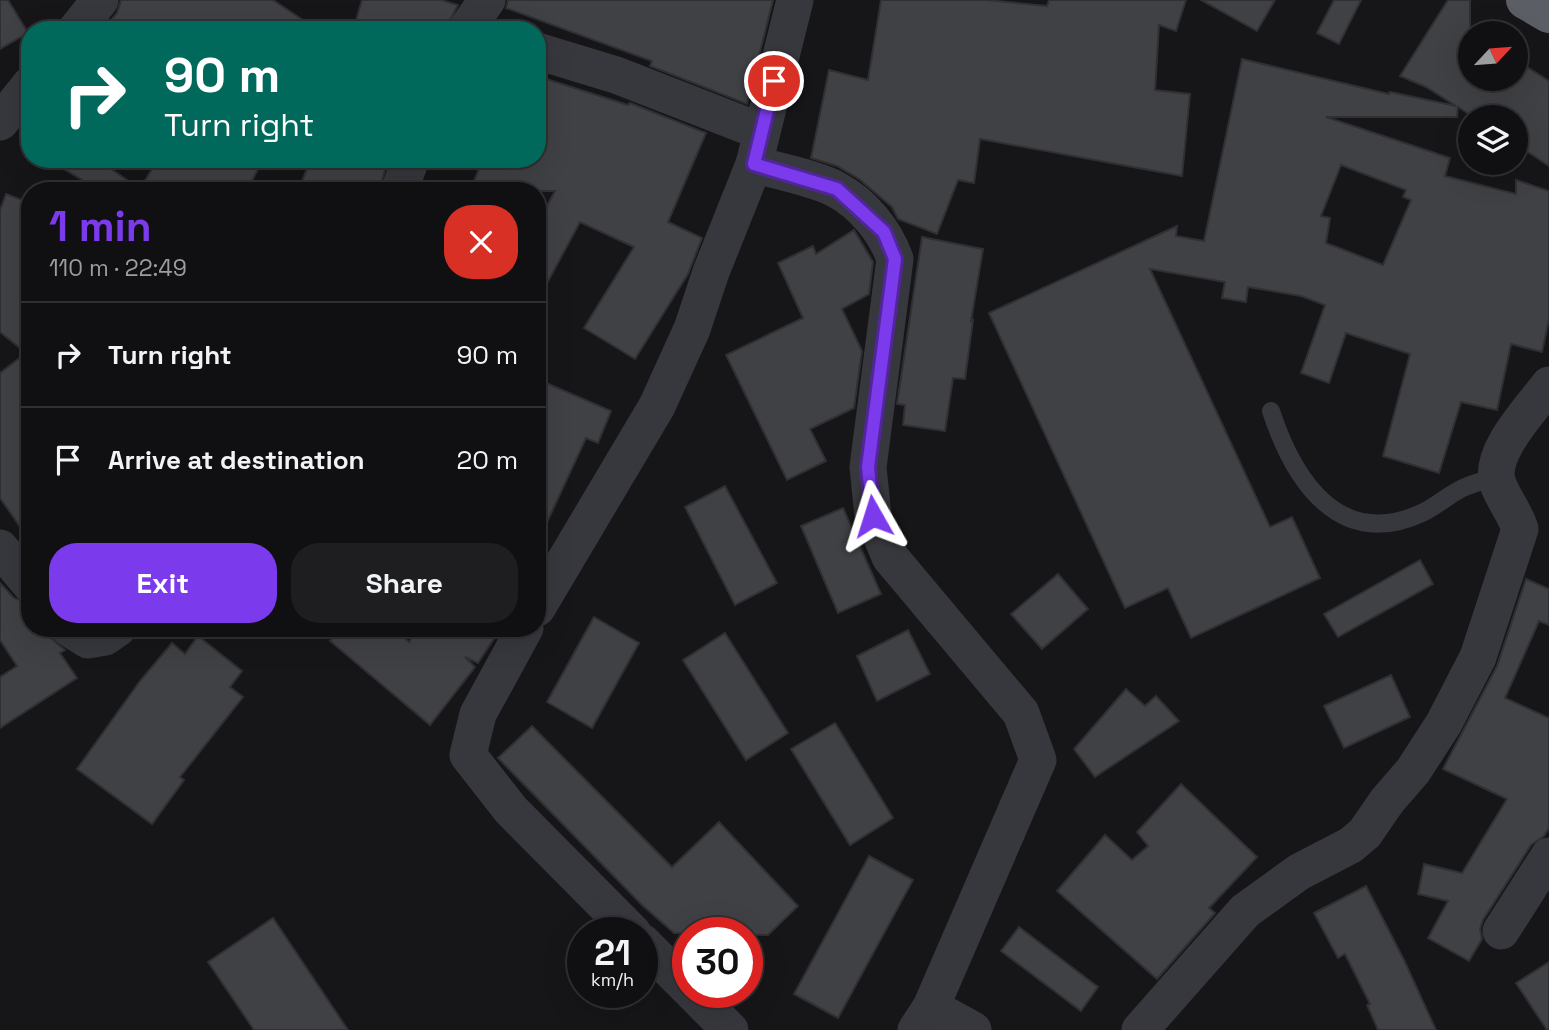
<!DOCTYPE html>
<meta charset="utf-8">
<style>
:root{--surface:#101012;--page:#1e1e20;--text:#f1f3f6;--muted:#9c9d9f;--line:#303032;--accent:#7c3aed}
body{margin:0;font-family:"Space Grotesk",sans-serif;background:var(--page);color:var(--text);height:100vh;display:flex;flex-direction:column;font-size:26px;white-space:nowrap}
*{box-sizing:border-box;margin:0}
p{font-size:23px;color:var(--muted)}
.icon{flex:none;width:38px;height:38px;fill:none;stroke:currentColor;stroke-width:2;stroke-linecap:round;stroke-linejoin:round}
.map{position:relative;flex:1;overflow:hidden}
.side{position:absolute;left:21px;top:182px;width:525px;height:455px;display:flex;flex-direction:column;background:var(--surface);border-radius:28px;box-shadow:0 7px 28px #0002,0 0 0 2px var(--line)}
.side>*{flex:none}
.guide{position:absolute;left:21px;top:21px;width:525px;height:147px;border-radius:28px;box-shadow:0 7px 28px #0002,0 0 0 2px var(--line);background:#00695c;color:#fff;overflow:hidden}
.needle{width:46px;rotate:64deg}
.tools{position:absolute;left:1458px;top:21px;display:grid;gap:14px}
.tools a{display:grid;place-items:center;width:70px;height:70px;border-radius:50%;background:var(--surface);box-shadow:0 7px 28px #0002,0 0 0 2px var(--line);font-size:35px}
.speed{position:absolute;left:567px;top:917px;display:flex;gap:14px;font-size:35px;font-weight:700;text-align:center}
.speed>*{display:grid;place-content:center;width:91px;height:91px;border-radius:50%;background:var(--surface);box-shadow:0 7px 28px #0002,0 0 0 2px var(--line);line-height:1}
.speed small{font-size:18px;font-weight:400}
.speed .limit{border:10px solid #d22;background:#fff;color:#111}
.pin{position:absolute;display:grid;place-items:center;width:60px;height:60px;color:#fff;margin:-30px;border:4px solid #fff;border-radius:50%;box-shadow:0 2px 7px #0007}
.me{position:absolute;width:77px;margin:-38px;rotate:354deg;stroke-linejoin:round;filter:drop-shadow(0 0 5px #0008)}
.turn{display:flex;align-items:center;gap:24px;height:147px;padding:0 28px;font-size:32px}
.turn .icon{width:91px;height:91px;stroke-width:2.5}
.turn b{display:block;font-size:49px;line-height:60px}
.round{display:grid;place-items:center;flex:none;width:74px;height:74px;border-radius:28px;background:var(--page)}
.headline{display:flex;align-items:center;justify-content:space-between;height:119px;padding:0 28px}
h1{font-size:42px;font-weight:700;line-height:52px;color:var(--accent)}
.cta{display:flex;gap:14px;margin-top:auto;padding:14px 28px}
.cta a{flex:1;height:80px;border-radius:28px;background:var(--accent);color:#fff;font-size:28px;font-weight:700;line-height:80px;text-align:center}
.cta a+a{background:var(--page);color:var(--text)}
ul{padding:0;list-style:none}
li{display:flex;align-items:center;gap:21px;height:105px;padding:0 28px;border-top:2px solid var(--line)}
li div{flex:1}
li b{display:block;font-size:26px}
li em{font-style:normal}
.map>svg:first-child{display:block}
</style>
<div class="map">
<svg width="1549" height="1030" viewBox="0 0 1549 1030">
<rect width="100%" height="100%" fill="#161618"/>
<!-- building -->
<g fill="#404145" stroke="#303034" stroke-width="2" fill-rule="evenodd">
<polygon points="0,0 8,0 28,33 0,49"/>
<polygon points="121,0 273,0 318,30 103,30 117,13"/>
<polygon points="362,0 441,0 458,5 445,30 353,30"/>
<polygon points="508,0 773,0 747,104 650,66 652,61 506,8"/>
<polygon points="881,0 987,0 1047,6 1049,0 1186,0 1176,31 1159,25 1155,90 1190,94 1182,176 980,139 974,183 958,180 937,234 898,219 892,207 859,179 837,166 811,158 829,70 868,80"/>
<polygon points="1201,0 1275,0 1257,31"/>
<polygon points="1334,0 1361,0 1339,44 1317,33"/>
<path d="M1448,0H1470V30L1475,33H1470V79H1516V60L1549,81V166L1516,144V117H1473L1458,107L1457,117H1326L1450,158L1445,176L1516,194V180L1549,191V319L1542,352L1511,344L1497,410L1461,402L1439,473L1383,456L1410,354L1346,333L1329,383L1301,373L1325,305L1301,296L1248,287L1246,302L1222,298L1225,282L1150,269L1270,527L1292,517L1320,578L1191,638L1168,588L1125,608L989,313L1177,226L1176,236L1204,241L1242,59L1389,94L1390,92L1456,106L1426,87L1400,76ZM1341,165L1406,190L1403,197L1411,200L1383,265L1326,243L1330,218L1321,216Z"/>
<polygon points="537,76 628,105 630,103 706,133 668,222 702,238 688,274 635,359 584,328 634,247 580,222 537,302 537,224 555,191 470,191 483,159 537,159"/>
<polygon points="47,159 97,159 140,189 158,159 263,159 247,191 101,191"/>
<polygon points="311,159 388,159 379,191 298,191"/>
<polygon points="6,194 30,203 30,541 0,498 0,373 26,353 0,332 0,210"/>
<polygon points="854,230 873,262 869,294 842,309 862,351 854,408 810,429 826,461 787,480 726,355 803,318 778,263 813,246 816,254"/>
<polygon points="922,237 983,249 971,321 973,320 965,379 953,378 945,431 903,425 905,405 897,404"/>
<polygon points="537,379 611,411 598,443 586,438 537,544"/>
<polygon points="725,486 777,583 735,605 685,507"/>
<polygon points="843,508 881,594 838,613 801,526"/>
<polygon points="1420,560 1433,584 1338,637 1324,614"/>
<polygon points="1058,574 1088,609 1042,649 1011,614"/>
<polygon points="1526,579 1549,589 1549,625 1539,621 1505,698 1549,718 1549,828 1544,836 1531,845 1483,920 1480,929 1482,939 1469,961 1428,938 1448,901 1418,894 1424,864 1462,873 1507,799 1443,769 1497,666"/>
<polygon points="0,583 14,598 30,604 30,628 48,628 51,638 65,650 60,653 77,678 0,728 0,677 17,666 0,640"/>
<polygon points="594,617 639,643 592,728 547,702"/>
<polygon points="341,628 392,628 409,642 418,628 501,628 478,663 465,657 475,667 430,725 330,641"/>
<polygon points="908,630 930,674 877,701 857,656"/>
<polygon points="725,633 788,733 746,760 683,660"/>
<polygon points="198,636 242,671 230,687 243,697 180,777 184,780 152,824 77,769 140,681 172,643 185,654"/>
<polygon points="1391,675 1410,717 1344,748 1324,706"/>
<polygon points="1126,689 1145,706 1156,696 1179,721 1095,777 1074,749"/>
<polygon points="835,723 893,818 850,845 791,749"/>
<polygon points="532,726 672,867 719,822 798,906 768,935 674,933 643,906 498,758"/>
<polygon points="1181,784 1257,857 1209,908 1215,913 1157,979 1057,891 1105,835 1132,860 1148,846 1137,832"/>
<polygon points="869,856 913,880 838,1018 794,994"/>
<polygon points="1366,886 1404,960 1436,1030 1378,1030 1367,1005 1370,1004 1345,954 1338,958 1314,913"/>
<polygon points="273,918 348,1030 254,1030 208,962"/>
<polygon points="1019,927 1098,987 1081,1011 1001,951"/>
<polygon points="1549,962 1549,1030 1547,1030 1516,983"/>
</g>
<g fill="none" stroke-linecap="round" stroke-linejoin="round">
<!-- service -->
<path stroke="#37383d" stroke-width="18" d="M1271,411C1294,481 1340,552 1424,512C1438,505 1451,493 1465,487C1475,483 1486,480 1496,477"/>
<!-- minor -->
<g stroke="#37383d" stroke-width="37">
<polyline points="76,30 100,0"/>
<polyline points="466,30 487,0"/>
<polyline points="537,51 616,75 760,131"/>
<polyline points="0,122 30,85"/>
<path d="M754,164C776,171 819,179 837,190C863,204 885,231 895,259L868,467L873,516L890,557L1021,713L1038,760L931,1007L916,1030"/>
<polyline points="399,191 411,159"/>
<polyline points="0,548 30,584"/>
<polyline points="537,608 657,406 692,329 711,272 754,164 795,0"/>
<polyline points="69,628 88,640 105,637 118,628"/>
<polyline points="525,628 478,714 468,755 511,810 633,933"/>
<polyline points="1501,931 1549,856"/>
<polyline points="642,942 688,988"/>
<polyline points="692,992 730,1030"/>
<polyline points="931,1007 973,1030"/>
<path d="M1140,1030L1245,911L1299,872L1351,845L1365,833L1387,801L1413,771L1444,723L1478,657L1520,529C1515,513 1504,500 1498,484C1487,454 1531,409 1549,385"/>
</g>
<!-- trunk -->
<polyline stroke="#5b5e65" stroke-width="38" points="1525,0 1549,14"/>
</g>
<g fill="none" stroke-linecap="round" stroke-linejoin="round">
<defs>
<polyline id="route" points="774,81 754,164 837,189 884,232 895,259 868,467 873,516"/>
</defs>
<!-- route casing -->
<use href="#route" stroke="#51269a" stroke-width="18"/>
<!-- route -->
<use href="#route" stroke="#7c3aed" stroke-width="12"/>
</g>
</svg>
<div class="tools">
<a><svg class="needle" viewBox="-14 -14 28 28"><path d="M0-13l5 13h-10z" fill="#e53935"/><path d="M0 13l5-13h-10z" fill="#9c9d9f"/></svg></a>
<a><svg class="icon" aria-label="layers" viewBox="0 0 24 24"><path d="M12 4l9 5-9 5-9-5zM3 14l9 5 9-5"/></svg></a>
</div>
<div class="speed"><div>21<small>km/h</small></div><div class="limit">30</div></div>
<div class="pin" style="left:774px;top:81px;background:#d93025"><svg class="icon" aria-label="arrive" viewBox="0 0 24 24"><path d="M6 21V4h12l-3 4 3 4H6"/></svg></div>
<svg class="me" style="left:873px;top:516px" viewBox="-20 -20 40 40"><path d="M0-17L14 15 0 8-14 15z" fill="#7c3aed" stroke="#fff" stroke-width="4"/></svg>
<div class="guide">
<div class="turn"><svg class="icon" aria-label="right" viewBox="0 0 24 24"><path d="M7 20v-9h11M14 6l5 5-5 5"/></svg><div><b>90 m</b>Turn right</div></div>
</div>
<section class="side">
<div class="headline"><div><h1>1 min</h1><p>110 m · 22:49</p></div><a class="round" style="background:#d93025;color:#fff"><svg class="icon" aria-label="close" viewBox="0 0 24 24"><path d="M6 6l12 12M18 6L6 18"/></svg></a></div>
<ul>
<li><svg class="icon" aria-label="right" viewBox="0 0 24 24"><path d="M7 20v-9h11M14 6l5 5-5 5"/></svg><div><b>Turn right</b></div><em>90 m</em></li>
<li><svg class="icon" aria-label="arrive" viewBox="0 0 24 24"><path d="M6 21V4h12l-3 4 3 4H6"/></svg><div><b>Arrive at destination</b></div><em>20 m</em></li>
</ul>
<div class="cta"><a>Exit</a><a>Share</a></div>
</section>
</div>
